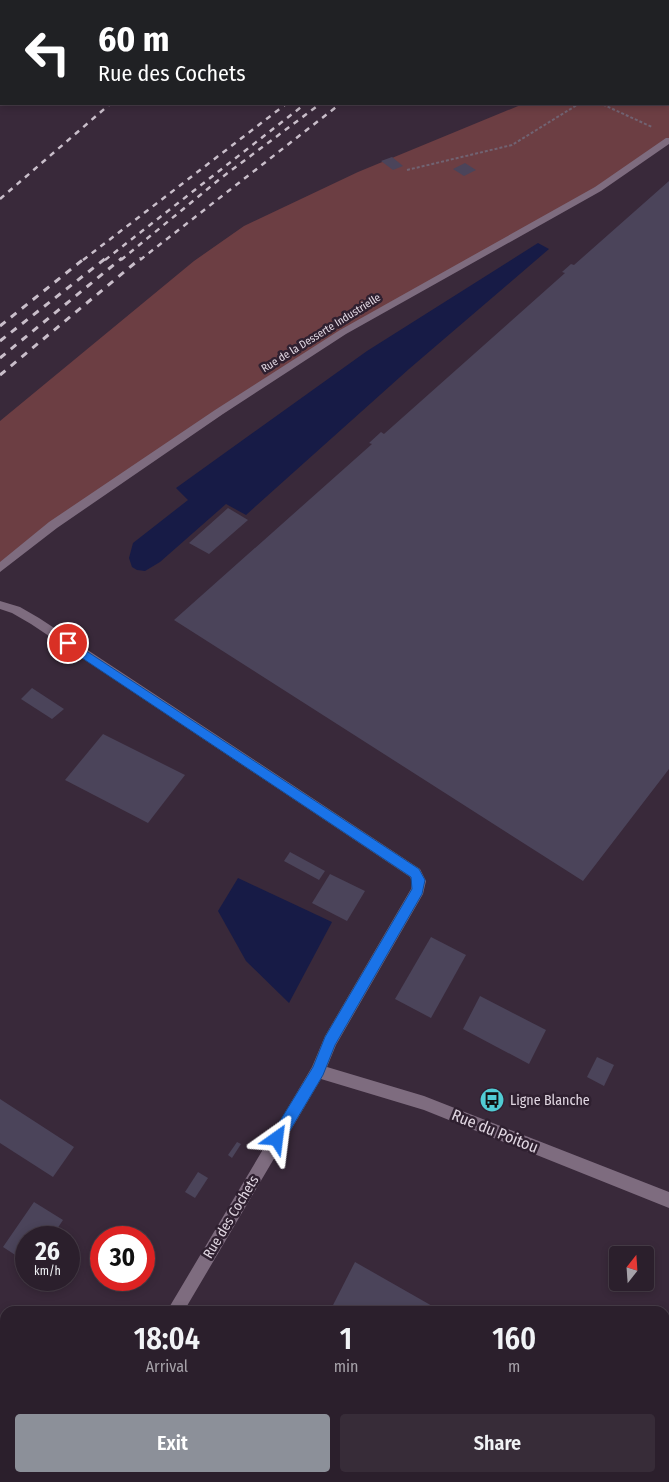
<!DOCTYPE html>
<style>
:root{--surface:#2b1f2c;--page:#372c38;--text:#f1f3f6;--muted:#a6a2a9;--line:#473d48;--accent:#8c9099}
body{margin:0;font-family:"Fira Sans Condensed",sans-serif;background:var(--page);color:var(--text);height:100vh;display:flex;flex-direction:column;font-size:19px;white-space:nowrap}
*{box-sizing:border-box;margin:0}
p{font-size:16px;color:var(--muted)}
.icon{flex:none;width:28px;height:28px;fill:none;stroke:currentColor;stroke-width:2;stroke-linecap:round;stroke-linejoin:round}
.map{position:relative;flex:1;overflow:hidden}
.drawer{position:absolute;left:0px;top:1306px;width:670px;height:176px;display:flex;flex-direction:column;background:var(--surface);border-radius:15px 15px 0 0;box-shadow:0 2px 8px #0003,0 0 0 1px var(--line)}
.drawer>*{flex:none}
.top-card{position:absolute;left:0px;top:0px;width:670px;height:105px;box-shadow:0 2px 8px #0003,0 0 0 1px var(--line);background:#202124;color:#fff;overflow:hidden}
.needle{width:32px;rotate:17deg}
.controls{position:absolute;left:609px;top:1246px;display:grid;gap:10px}
.controls a{display:grid;place-items:center;width:45px;height:45px;border-radius:5px;background:var(--surface);box-shadow:0 2px 8px #0003,0 0 0 1px var(--line);font-size:25px}
.speed{position:absolute;left:15px;top:1226px;display:flex;gap:10px;font-size:25px;font-weight:700;text-align:center}
.speed>*{display:grid;place-content:center;width:65px;height:65px;border-radius:50%;background:var(--surface);box-shadow:0 2px 8px #0003,0 0 0 1px var(--line);line-height:1}
.speed small{font-size:12px;font-weight:400}
.speed .limit{border:8px solid #d22;background:#fff;color:#111}
.pin{position:absolute;display:grid;place-items:center;width:42px;height:42px;color:#fff;margin:-21px;border:2px solid #fff;border-radius:50%;box-shadow:0 1px 5px #0007}
.me{position:absolute;width:55px;margin:-28px;rotate:31deg;stroke-linejoin:round;filter:drop-shadow(0 0 4px #0008)}
.turn{display:flex;align-items:center;gap:18px;height:105px;padding:0 15px;font-size:22px}
.turn .icon{width:65px;height:65px;stroke-width:2.5}
.turn b{display:block;font-size:35px;line-height:42px}
.eta{display:flex;justify-content:space-evenly;align-items:center;height:85px;text-align:center}
.eta b{font-size:30px;font-weight:600;line-height:35px}
.button{display:flex;gap:10px;margin-top:auto;padding:10px 15px}
.button a{flex:1;height:58px;border-radius:5px;background:var(--accent);color:#fff;font-size:20px;font-weight:600;line-height:58px;text-align:center}
.button a+a{background:var(--page);color:var(--text)}
.map>svg:first-child{display:block}
</style>
<div class="map">
<svg width="669" height="1482" viewBox="0 0 669 1482">
<rect width="100%" height="100%" fill="#39293a"/>
<!-- green -->
<polygon fill="#6c3e43" points="669,46 669,141 638,165 344,333 54,526 0,570 0,421 194,261 244,226 358,172 523,104 669,104"/>
<!-- water -->
<g fill="#171b46">
<polygon points="538,243 549,249 409,369 246,515 226,504 160,562 145,571 137,570 132,567 129,558 133,543 188,500 176,488 367,351"/>
<polygon points="238,878 332,922 289,1003 246,961 218,911"/>
</g>
<!-- building -->
<g fill="#4b445a">
<polygon points="392,157 403,166 393,170 381,161"/>
<polygon points="465,163 476,170 464,176 453,169"/>
<polygon points="669,181 669,769 583,881 174,620 372,444 369,443 381,432 384,434 565,273 562,272 571,264 574,265"/>
<polygon points="228,508 248,520 209,554 189,543"/>
<polygon points="32,688 64,709 52,719 21,699"/>
<polygon points="103,734 185,775 148,823 65,780"/>
<polygon points="290,852 325,871 319,880 284,861"/>
<polygon points="330,874 365,891 347,921 312,903"/>
<polygon points="431,937 466,955 431,1018 395,999"/>
<polygon points="480,996 546,1030 529,1064 463,1029"/>
<polygon points="597,1057 614,1065 604,1086 587,1077"/>
<polygon points="0,1099 74,1147 53,1177 0,1143"/>
<polygon points="237,1142 241,1144 232,1158 228,1155"/>
<polygon points="198,1172 208,1178 195,1198 185,1192"/>
<polygon points="34,1202 63,1220 51,1238 26,1238 26,1262 3,1247"/>
<polygon points="355,1262 441,1311 330,1311"/>
</g>
<g fill="none" stroke-linecap="round" stroke-linejoin="round">
<!-- path -->
<g stroke="#716372" stroke-width="2" stroke-dasharray="3 2" stroke-linecap="butt">
<polyline points="588,104 604,105 652,127"/>
<polyline points="407,170 512,145 577,105 587,104"/>
</g>
<!-- service -->
<polygon fill="#7e6c7f" fill-rule="evenodd" points="73,0 81,0 82,1 74,1"/>
<!-- minor -->
<g fill="#7e6c7f" fill-rule="evenodd">
<polygon points="666,138 669,138 669,144 601,191 346,334 223,414 57,528 0,572 0,562 49,522 215,410 340,330 595,187"/>
<polygon points="0,601 20,607 39,618 420,869 426,881 423,894 336,1045 327,1067 424,1096 669,1192 669,1208 424,1110 321,1079 184,1311 167,1311 312,1067 325,1036 411,889 412,881 410,877 31,624 12,613 0,609"/>
<polygon points="67,1478 85,1478 83,1482 65,1482"/>
</g>
<!-- rail-far1 -->
<g stroke="#c9beca" stroke-width="2.5" stroke-dasharray="5.5 5.5" stroke-linecap="butt">
<polyline points="426,1 428,0"/>
<polyline points="444,1 446,0"/>
<polyline points="476,1 478,0"/>
<polyline points="0,199 110,104"/>
<polyline points="83,260 286,104"/>
<polyline points="105,260 305,104"/>
<polyline points="121,260 221,178 320,104"/>
<polyline points="140,260 340,104"/>
</g>
<!-- rail -->
<g stroke="#c9beca" stroke-width="3" stroke-dasharray="7 7" stroke-linecap="butt">
<polyline points="0,326 85,258"/>
<polyline points="0,341 106,258"/>
<polyline points="0,358 122,258"/>
<polyline points="0,375 141,258"/>
</g>
</g>
<!-- route -->
<polygon fill="#1a73e8" stroke="#114b97" points="68,639 419,869 425,880 422,894 335,1045 323,1075 282,1144 277,1146 272,1144 270,1139 272,1134 313,1067 325,1037 412,889 411,877 64,646 63,643"/>
<!-- icons -->
<defs>
<symbol id="bus-disc" viewBox="-11 -11 22 22"><circle r="9.5" fill="#51ccd4" stroke="#2f2030"/><path d="M-5-6H5V4H4V6H2V4H-2V6H-4V4H-5ZM-3.5-4V0h7V-4ZM-3.5 1.2v1.5H-2V1.2ZM2 1.2v1.5H3.5V1.2Z" fill="#111"/></symbol>
</defs>
<g fill-rule="evenodd">
<use href="#bus-disc" x="478" y="1086" width="28" height="28"/>
</g>
<g text-anchor="middle" dominant-baseline="central" stroke-width="5" stroke-linejoin="round" paint-order="stroke">
<!-- far-street labels -->
<g font-size="11" fill="#e1d7e2" stroke="#2f2030">
<text transform="translate(321 333) rotate(-32)">Rue de la Desserte Industrielle</text>
</g>
<!-- poi labels -->
<g font-size="14" fill="#e1d7e2" stroke="#2f2030" text-anchor="start">
<text x="510" y="1100">Ligne Blanche</text>
</g>
<!-- street labels -->
<g font-size="14" fill="#e1d7e2" stroke="#2f2030">
<text transform="translate(231 1217) rotate(-59)">Rue des Cochets</text>
</g>
<!-- near-street labels -->
<g font-size="16" fill="#e1d7e2" stroke="#2f2030">
<text transform="translate(495 1131) rotate(22)">Rue du Poitou</text>
</g>
</g>
</svg>
<div class="controls">
<a><svg class="needle" viewBox="-14 -14 28 28"><path d="M0-13l5 13h-10z" fill="#e53935"/><path d="M0 13l5-13h-10z" fill="#a6a2a9"/></svg></a>
</div>
<div class="speed"><div>26<small>km/h</small></div><div class="limit">30</div></div>
<div class="pin" style="left:68px;top:643px;background:#d93025"><svg class="icon" aria-label="arrive" viewBox="0 0 24 24"><path d="M6 21V4h12l-3 4 3 4H6"/></svg></div>
<svg class="me" style="left:277px;top:1139px" viewBox="-20 -20 40 40"><path d="M0-17L14 15 0 8-14 15z" fill="#1a73e8" stroke="#fff" stroke-width="4"/></svg>
<div class="top-card">
<div class="turn"><svg class="icon" aria-label="left" viewBox="0 0 24 24"><path d="M17 20v-9H6M10 6l-5 5 5 5"/></svg><div><b>60 m</b>Rue des Cochets</div></div>
</div>
<section class="drawer">
<div class="eta">
<div><b>18:04</b><p>Arrival</p></div>
<div><b>1</b><p>min</p></div>
<div><b>160</b><p>m</p></div>
</div>
<div class="button"><a>Exit</a><a>Share</a></div>
</section>
</div>
